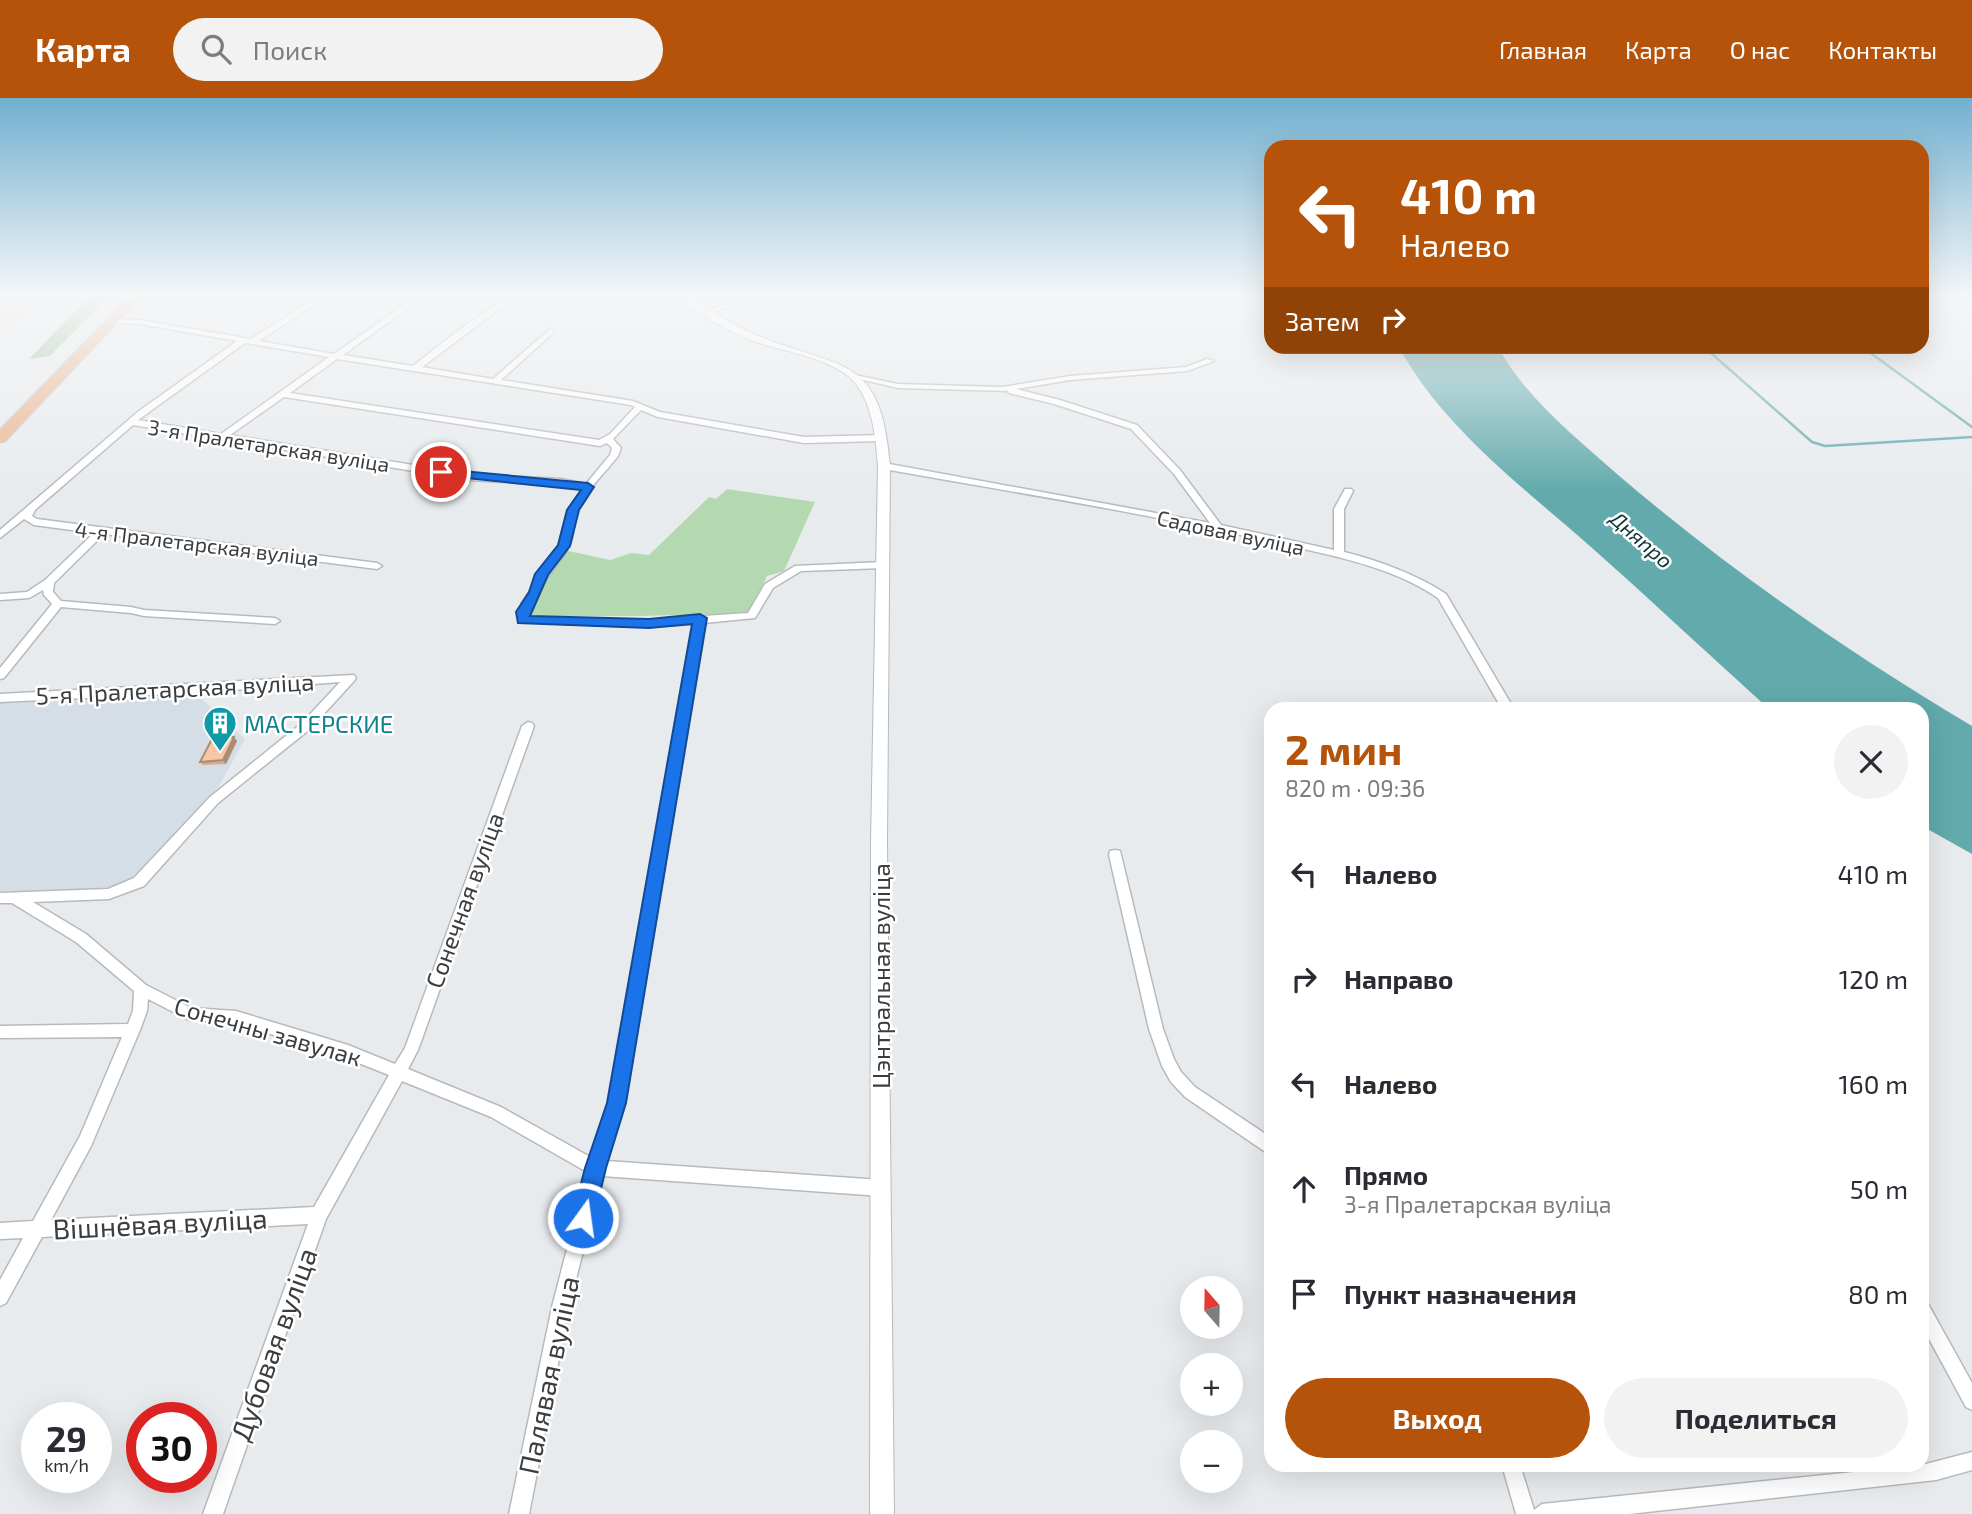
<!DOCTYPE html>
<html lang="ru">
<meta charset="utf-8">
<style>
:root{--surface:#fff;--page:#f2f2f3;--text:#2b2b33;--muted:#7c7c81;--accent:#b45309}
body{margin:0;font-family:"Exo 2",sans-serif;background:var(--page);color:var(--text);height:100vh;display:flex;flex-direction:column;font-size:26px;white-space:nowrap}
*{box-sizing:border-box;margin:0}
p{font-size:23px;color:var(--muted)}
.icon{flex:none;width:38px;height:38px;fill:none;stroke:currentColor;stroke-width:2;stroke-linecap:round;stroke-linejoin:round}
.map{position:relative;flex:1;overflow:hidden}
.panel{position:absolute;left:1264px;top:604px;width:665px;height:770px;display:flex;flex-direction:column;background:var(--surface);border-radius:21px;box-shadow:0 7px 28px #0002}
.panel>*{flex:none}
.top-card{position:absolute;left:1264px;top:42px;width:665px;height:214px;border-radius:21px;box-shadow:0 7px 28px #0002;background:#b45309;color:#fff;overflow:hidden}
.needle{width:46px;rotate:340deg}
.buttons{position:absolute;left:1180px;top:1178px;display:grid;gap:14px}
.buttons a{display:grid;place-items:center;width:63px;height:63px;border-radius:50%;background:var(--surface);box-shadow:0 7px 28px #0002;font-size:35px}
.speed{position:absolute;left:21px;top:1304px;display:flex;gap:14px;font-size:35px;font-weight:700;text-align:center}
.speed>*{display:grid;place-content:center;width:91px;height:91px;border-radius:50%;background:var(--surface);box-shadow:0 7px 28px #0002;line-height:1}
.speed small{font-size:18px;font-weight:400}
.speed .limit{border:10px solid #d22;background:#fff;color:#111}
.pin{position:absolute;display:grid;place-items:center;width:60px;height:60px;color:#fff;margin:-30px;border:4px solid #fff;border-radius:50%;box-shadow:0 2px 7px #0007}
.me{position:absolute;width:77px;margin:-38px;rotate:14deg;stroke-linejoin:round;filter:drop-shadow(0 0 5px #0008)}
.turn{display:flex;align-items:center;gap:24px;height:147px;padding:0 21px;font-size:32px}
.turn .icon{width:91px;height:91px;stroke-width:2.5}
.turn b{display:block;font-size:49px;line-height:60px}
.then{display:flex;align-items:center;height:66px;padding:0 21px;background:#0003;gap:14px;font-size:26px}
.round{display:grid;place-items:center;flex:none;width:74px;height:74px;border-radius:37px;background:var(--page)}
.head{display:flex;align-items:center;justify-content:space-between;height:119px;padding:0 21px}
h1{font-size:42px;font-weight:700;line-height:52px;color:var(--accent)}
.action{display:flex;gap:14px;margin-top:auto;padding:14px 21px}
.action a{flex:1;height:80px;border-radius:42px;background:var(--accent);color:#fff;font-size:28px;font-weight:700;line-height:80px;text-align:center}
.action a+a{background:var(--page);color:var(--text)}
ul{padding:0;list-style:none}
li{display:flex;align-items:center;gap:21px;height:105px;padding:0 21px}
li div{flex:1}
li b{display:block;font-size:26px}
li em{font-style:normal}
header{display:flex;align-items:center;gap:42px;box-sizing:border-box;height:98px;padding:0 35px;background:var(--accent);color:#fff}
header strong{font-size:33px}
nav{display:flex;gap:38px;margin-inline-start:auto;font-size:24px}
.search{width:490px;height:63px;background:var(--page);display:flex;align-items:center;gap:18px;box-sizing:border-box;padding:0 24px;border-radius:38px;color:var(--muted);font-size:26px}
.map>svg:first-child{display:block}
</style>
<header>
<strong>Карта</strong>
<div class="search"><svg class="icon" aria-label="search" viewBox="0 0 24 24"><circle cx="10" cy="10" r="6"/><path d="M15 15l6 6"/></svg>Поиск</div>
<nav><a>Главная</a><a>Карта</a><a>О нас</a><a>Контакты</a></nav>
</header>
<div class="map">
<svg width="1972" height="1416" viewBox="0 0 1972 1416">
<rect width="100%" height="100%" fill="#e8ebee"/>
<!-- commercial -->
<polygon fill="#efdecc" points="40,199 20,219 0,229 0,201"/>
<!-- built -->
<polygon fill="#d5dee6" points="195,595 245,641 219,688 152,765 117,790 0,794 0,602"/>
<!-- green -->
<polygon fill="#b4d9b1" points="727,391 815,404 784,473 767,478 749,515 640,518 528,518 548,472 564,452 610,462 631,455 649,457 709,399 716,401"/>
<!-- forest -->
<polygon fill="#9dc49a" points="91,197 110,197 50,258 29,261"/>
<!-- water -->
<path fill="#62aaac" d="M1399,249H1498C1525,299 1575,339 1617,376C1728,471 1846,553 1972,628V756L1922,728V611H1769C1709,557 1651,502 1591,449C1523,389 1443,330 1399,249Z"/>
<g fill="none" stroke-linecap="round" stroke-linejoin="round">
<!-- stream -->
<g stroke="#62aaac" stroke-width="2.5">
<polyline points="1966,197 1972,201"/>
<polyline points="1703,248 1812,344 1825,348 1972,339"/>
<polyline points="1861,248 1972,329"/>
</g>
<defs>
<g id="minor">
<path d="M320,197H329L259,243L334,256L418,197H426L343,257L413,268C438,249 497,197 526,197L494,215L422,269L493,281L550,231H553V235L501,282L633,303L660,314L804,339L881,337L885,340L881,343L804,345L658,319L641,312L613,341L621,350L618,358C605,375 587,391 578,410C573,422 575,436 569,448C557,472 532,491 528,519L649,523L695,519L700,517L704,518L748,515L765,486L795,468L883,464L888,467L883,470L801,473L773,490L755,520L704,525L624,1005L606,1063L881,1082L887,1084L889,1090L887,1096L881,1098L602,1078L569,1209L529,1416H509L552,1209L587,1074L491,1019L402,983L326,1121L223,1416H203L308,1126L42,1139L6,1205L0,1208V1182L23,1140L0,1141V1125L33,1123L80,1038L122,939L0,940V928L128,926L133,913L134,893L76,844L12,805H0V795L108,791L134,780L210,699L302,625L340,584L192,595L0,604V596L354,577L356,580L354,583L310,631L218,705L144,788L109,801L33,804L86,836L146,887L191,910L236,913L348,947L395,966L405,950L522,628L528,624L532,625L534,628L418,952L408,971L501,1009L592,1060L608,1005L694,526L649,529L519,524V514L522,505L558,450L568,412L582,391L561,387L468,382L133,327L35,412L32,418L37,421L377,465L382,468L377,471L104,436L54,485L53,494L61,503L131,509L144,512L275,520L280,523L275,526L144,518L131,515L61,509L4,580L0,581V570L52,506L44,497L43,492L29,500L0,502V496L27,494L45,482L94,435L34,427L24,421L0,440V432L139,313L237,243L140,226L112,225H109V221L140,222L251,241ZM245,245L329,259L221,336L138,322ZM337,261L631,307L635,309L610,336L599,342L290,295ZM284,299L600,348L607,345L612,350L610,357L586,386L561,381L468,376L230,337ZM148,901L189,922L236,925L346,960L389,977L314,1109L51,1122L91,1048L140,932L147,913Z"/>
<polygon points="764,197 776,197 708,215 704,213"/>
<path d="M1207,261L1214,263L1187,273L1070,282L1016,291L1060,302L1137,327L1180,372L1221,427L1334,452V411L1345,391H1351L1353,393L1344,411V454C1377,462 1418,477 1446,496L1514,611H1502L1438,500C1389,466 1324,456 1267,443C1141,414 1012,394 884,371L880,368L884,365L1210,425L1174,376L1131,331L1054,306L1009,295L1008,293L898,290L851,279L855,277L898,286L1003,289L1070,278L1186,269Z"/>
<polygon points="1115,752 1120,753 1121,757 1163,931 1174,961 1181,974 1195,989 1270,1039 1270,1055 1264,1053 1185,999 1171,984 1162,968 1149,931 1109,757 1110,753"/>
<polygon points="1922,1203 1928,1206 1972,1285 1972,1312 1966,1309 1922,1228"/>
<polygon points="1972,1354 1972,1372 1936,1382 1629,1416 1516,1416 1502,1367 1520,1367 1534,1412 1542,1406 1922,1367"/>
</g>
<path id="tertiary" d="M675,197H687C710,210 731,227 756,237C842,272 881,255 890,368L887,744L894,1416H870L871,744L878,368C876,342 873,308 856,286C836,260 783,254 753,243C729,234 695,214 675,197Z"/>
<polygon id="primary" points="131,197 143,197 5,343 0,344 0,332"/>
</defs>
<!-- minor casing -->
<use href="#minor" stroke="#b7babd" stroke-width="3"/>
<!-- tertiary casing -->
<use href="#tertiary" stroke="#b7babd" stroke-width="2"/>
<!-- primary casing -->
<use href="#primary" stroke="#c8c9c9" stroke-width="3"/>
<!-- minor -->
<use href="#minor" fill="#fff" fill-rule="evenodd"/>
<!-- tertiary -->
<use href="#tertiary" fill="#fff" fill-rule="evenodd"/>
<!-- primary -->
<use href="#primary" fill="#ebb48e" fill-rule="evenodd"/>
</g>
<!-- wall -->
<polygon fill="#d4ac8e" points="237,643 226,666 203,667 200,664"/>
<!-- shaded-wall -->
<polygon fill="#ad8c74" points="234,639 237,643 226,666 223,662"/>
<!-- building -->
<polygon fill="#f7c8a5" stroke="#ad8c74" stroke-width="2" points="234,639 223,662 200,664 212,641"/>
<!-- sky -->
<linearGradient id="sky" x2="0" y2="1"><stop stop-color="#72b0d0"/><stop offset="0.5" stop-color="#f5f6f7"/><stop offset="1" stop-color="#f5f6f7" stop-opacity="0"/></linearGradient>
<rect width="1972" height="395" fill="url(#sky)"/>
<!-- route -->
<polygon fill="#1a73e8" stroke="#114b97" stroke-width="2" points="441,371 588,385 594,389 579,412 570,448 548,477 530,518 649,521 700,516 707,520 626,1005 606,1070 594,1120 590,1128 583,1131 575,1128 572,1120 585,1070 607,1005 692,526 649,530 518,525 516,514 529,494 535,476 558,447 567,412 581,392 437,377 437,372"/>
<!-- icons -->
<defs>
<symbol id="building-pin" viewBox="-11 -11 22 30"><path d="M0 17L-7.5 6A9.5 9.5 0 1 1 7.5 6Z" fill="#0f9aa8" stroke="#fff"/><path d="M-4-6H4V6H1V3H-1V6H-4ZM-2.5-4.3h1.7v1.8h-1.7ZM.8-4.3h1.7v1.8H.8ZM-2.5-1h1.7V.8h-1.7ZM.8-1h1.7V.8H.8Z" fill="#fff"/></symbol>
</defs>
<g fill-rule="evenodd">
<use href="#building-pin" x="201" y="606" width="38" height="52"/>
</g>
<g text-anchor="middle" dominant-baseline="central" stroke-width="5" stroke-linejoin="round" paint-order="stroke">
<!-- far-street labels -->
<g font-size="21" fill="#3c3d3e" stroke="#fff">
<text transform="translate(269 347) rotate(9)">3-я Пралетарская вуліца</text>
<text transform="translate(1231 434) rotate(12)">Садовая вуліца</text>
<text transform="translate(197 445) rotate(7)">4-я Пралетарская вуліца</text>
</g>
<!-- far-water labels -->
<g font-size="21" font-style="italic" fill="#103435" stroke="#fff">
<text transform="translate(1642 441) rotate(41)">Дняпро</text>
</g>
<!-- street labels -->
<g font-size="24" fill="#3c3d3e" stroke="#fff">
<text transform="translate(175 590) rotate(-3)">5-я Пралетарская вуліца</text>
<text transform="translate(464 802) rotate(-70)">Сонечная вуліца</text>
<text transform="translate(880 878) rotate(-90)">Цэнтральная вуліца</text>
<text transform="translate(268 933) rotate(16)">Сонечны завулак</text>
</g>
<!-- culture labels -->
<g font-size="24" fill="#0d838f" stroke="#fff" text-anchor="start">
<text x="244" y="625">МАСТЕРСКИЕ</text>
</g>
<!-- near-street labels -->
<g font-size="28" fill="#3c3d3e" stroke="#fff">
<text transform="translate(160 1125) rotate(-3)">Вішнёвая вуліца</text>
<text transform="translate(273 1246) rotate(-70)">Дубовая вуліца</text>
<text transform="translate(548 1277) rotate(-78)">Палявая вуліца</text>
</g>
</g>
</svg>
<div class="buttons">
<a><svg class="needle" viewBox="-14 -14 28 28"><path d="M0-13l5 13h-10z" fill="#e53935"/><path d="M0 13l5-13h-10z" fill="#7c7c81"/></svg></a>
<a>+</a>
<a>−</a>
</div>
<div class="speed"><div>29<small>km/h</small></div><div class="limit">30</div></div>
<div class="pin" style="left:441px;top:374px;background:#d93025"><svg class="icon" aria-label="arrive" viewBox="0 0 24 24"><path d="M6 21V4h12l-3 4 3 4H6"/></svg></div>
<svg class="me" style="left:583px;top:1120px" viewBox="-20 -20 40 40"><circle r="17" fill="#1a73e8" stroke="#fff" stroke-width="3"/><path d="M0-11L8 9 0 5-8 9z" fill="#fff"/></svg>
<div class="top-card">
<div class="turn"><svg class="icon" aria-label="left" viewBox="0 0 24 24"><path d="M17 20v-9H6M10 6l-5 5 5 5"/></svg><div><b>410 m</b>Налево</div></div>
<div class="then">Затем<svg class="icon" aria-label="right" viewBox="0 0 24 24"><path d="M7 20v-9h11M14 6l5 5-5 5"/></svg></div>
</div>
<section class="panel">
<div class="head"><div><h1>2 мин</h1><p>820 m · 09:36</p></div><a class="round"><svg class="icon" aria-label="close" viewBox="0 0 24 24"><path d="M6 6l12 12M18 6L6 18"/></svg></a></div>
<ul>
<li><svg class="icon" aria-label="left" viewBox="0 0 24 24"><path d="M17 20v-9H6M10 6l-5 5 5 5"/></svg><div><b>Налево</b></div><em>410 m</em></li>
<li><svg class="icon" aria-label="right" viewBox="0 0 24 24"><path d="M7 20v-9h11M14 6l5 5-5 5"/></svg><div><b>Направо</b></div><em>120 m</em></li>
<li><svg class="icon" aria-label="left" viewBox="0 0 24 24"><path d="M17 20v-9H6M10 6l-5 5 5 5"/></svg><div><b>Налево</b></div><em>160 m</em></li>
<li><svg class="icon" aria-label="ahead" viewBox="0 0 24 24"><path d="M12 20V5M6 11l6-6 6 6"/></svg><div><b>Прямо</b><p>3-я Пралетарская вуліца</p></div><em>50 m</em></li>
<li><svg class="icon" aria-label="arrive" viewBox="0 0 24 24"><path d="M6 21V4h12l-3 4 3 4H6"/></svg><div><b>Пункт назначения</b></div><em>80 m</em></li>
</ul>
<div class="action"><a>Выход</a><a>Поделиться</a></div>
</section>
</div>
